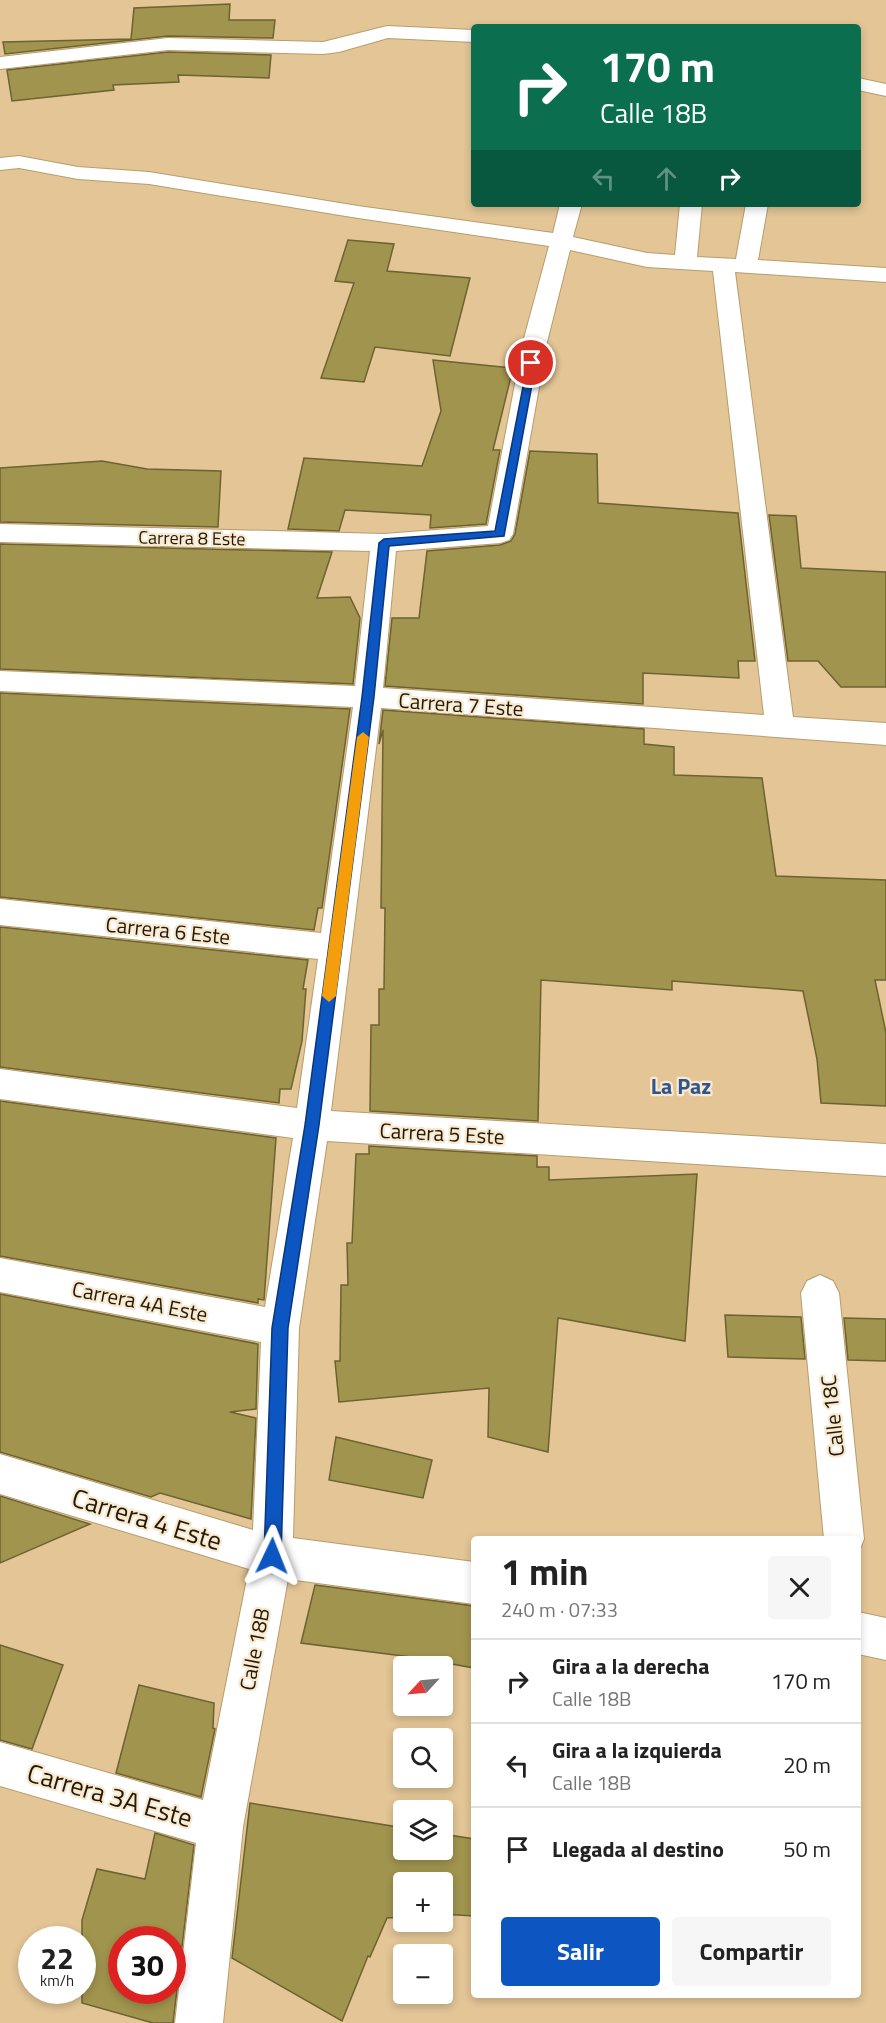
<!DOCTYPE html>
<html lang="es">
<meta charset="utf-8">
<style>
:root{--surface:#fff;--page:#f6f6f6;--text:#222;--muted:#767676;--line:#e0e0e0;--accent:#0d55c0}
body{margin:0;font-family:"Titillium Web",sans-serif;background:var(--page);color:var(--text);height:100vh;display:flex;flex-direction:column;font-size:22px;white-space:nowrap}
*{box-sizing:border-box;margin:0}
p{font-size:20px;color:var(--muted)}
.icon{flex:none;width:33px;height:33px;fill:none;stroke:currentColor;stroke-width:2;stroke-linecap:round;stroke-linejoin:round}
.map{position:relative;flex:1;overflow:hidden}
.details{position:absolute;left:471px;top:1536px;width:390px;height:462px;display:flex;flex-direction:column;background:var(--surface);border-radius:6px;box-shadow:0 3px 9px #0003}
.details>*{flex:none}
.banner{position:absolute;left:471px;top:24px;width:390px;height:183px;border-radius:6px;box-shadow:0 3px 9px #0003;background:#0b6e4f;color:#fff;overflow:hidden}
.needle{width:39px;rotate:244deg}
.buttons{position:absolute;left:393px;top:1656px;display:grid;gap:12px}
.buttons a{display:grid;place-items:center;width:60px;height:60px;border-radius:6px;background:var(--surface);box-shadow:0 3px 9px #0003;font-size:30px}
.speed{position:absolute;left:18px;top:1926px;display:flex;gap:12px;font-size:30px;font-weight:700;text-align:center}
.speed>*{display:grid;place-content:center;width:78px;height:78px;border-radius:50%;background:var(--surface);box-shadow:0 3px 9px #0003;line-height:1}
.speed small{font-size:15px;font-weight:400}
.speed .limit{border:9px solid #d22;background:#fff;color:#111}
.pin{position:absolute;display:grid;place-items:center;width:51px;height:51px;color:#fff;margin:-26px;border:3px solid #fff;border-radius:50%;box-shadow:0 2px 6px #0007}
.me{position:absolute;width:66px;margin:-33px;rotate:2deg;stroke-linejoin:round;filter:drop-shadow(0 0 4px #0008)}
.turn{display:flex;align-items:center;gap:21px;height:126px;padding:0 30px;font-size:27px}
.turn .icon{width:78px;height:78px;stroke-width:2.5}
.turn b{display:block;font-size:42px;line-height:51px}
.lanes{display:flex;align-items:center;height:57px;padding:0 30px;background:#0003;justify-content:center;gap:30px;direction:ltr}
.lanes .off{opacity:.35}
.round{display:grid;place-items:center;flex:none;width:63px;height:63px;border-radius:6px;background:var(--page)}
.summary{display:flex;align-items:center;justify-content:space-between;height:102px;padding:0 30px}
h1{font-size:36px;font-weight:700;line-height:45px}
.primary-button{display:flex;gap:12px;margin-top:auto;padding:12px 30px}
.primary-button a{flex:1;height:69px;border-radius:6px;background:var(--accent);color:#fff;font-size:24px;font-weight:700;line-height:69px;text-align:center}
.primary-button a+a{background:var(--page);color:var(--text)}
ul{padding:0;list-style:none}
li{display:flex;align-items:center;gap:18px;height:84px;padding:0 30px;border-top:2px solid var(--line)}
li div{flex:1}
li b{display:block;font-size:22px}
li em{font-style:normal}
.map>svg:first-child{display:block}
</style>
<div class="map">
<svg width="886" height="2023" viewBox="0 0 886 2023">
<rect width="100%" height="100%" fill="#e3c596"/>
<!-- building -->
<g fill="#a0944e" stroke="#6c6330" stroke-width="1.5" fill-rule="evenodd">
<polygon points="230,4 229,20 275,20 273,38 168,36 5,54 3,42 131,39 134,8"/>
<polygon points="168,52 271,55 269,78 178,75 179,82 113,85 114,90 12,101 7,70"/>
<polygon points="348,240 394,244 387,271 470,278 450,356 375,347 364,382 321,378 354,283 335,281"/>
<polygon points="433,360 513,368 493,450 500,450 486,524 430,528 431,515 345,510 339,531 288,529 304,458 422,466 441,411"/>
<polygon points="530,451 597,454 598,503 738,513 755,661 738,661 739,678 643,673 643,704 385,686 392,618 419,618 427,551 500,545 511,541 515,534"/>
<polygon points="102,461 147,469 221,471 218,527 0,522 0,468"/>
<polygon points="769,515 796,516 801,568 886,572 886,687 841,687 818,661 788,661"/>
<polygon points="0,544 332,552 317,598 350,597 360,618 353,684 0,669"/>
<polygon points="0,693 350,709 322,908 318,908 314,930 0,897"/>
<polygon points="383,710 644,729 644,744 674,747 674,775 762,778 776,876 886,880 886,980 875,980 886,1033 886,1106 821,1103 817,1059 803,991 672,981 672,990 541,980 538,1121 370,1111 371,1025 379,1025 379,989 384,989 385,908 381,908 383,730 379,744"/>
<polygon points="0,927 308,960 303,989 306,989 302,1041 291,1089 280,1089 279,1103 0,1067"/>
<polygon points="0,1101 276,1138 264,1300 258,1299 258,1303 0,1256"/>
<polygon points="369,1146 537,1156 537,1167 549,1167 549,1180 697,1174 685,1341 558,1318 548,1452 488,1437 489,1388 339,1402 335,1361 340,1361 341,1285 348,1285 347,1243 352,1243 356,1154 369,1154"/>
<polygon points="0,1294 258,1344 256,1409 230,1412 256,1418 251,1519 160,1493 151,1497 0,1452"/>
<polygon points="725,1315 801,1317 805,1359 728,1357"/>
<polygon points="844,1318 886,1319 886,1361 848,1360"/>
<polygon points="336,1437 432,1460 423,1498 329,1480"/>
<polygon points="0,1496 90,1524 0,1563"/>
<polygon points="315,1585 474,1606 474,1668 419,1658 301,1643"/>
<polygon points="0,1645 63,1665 32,1749 0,1740"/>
<polygon points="139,1685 214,1703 213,1728 215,1729 201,1797 116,1773"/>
<polygon points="250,1803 404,1828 404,1850 442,1850 442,1834 474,1839 474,1916 442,1914 442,1882 404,1882 404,1917 387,1918 370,1957 368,1956 342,2021 232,1958"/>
<path d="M155,1833L194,1845L173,2023H153L82,2003V1920L97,1869L145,1879ZM122,1940H172V1990H122Z"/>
</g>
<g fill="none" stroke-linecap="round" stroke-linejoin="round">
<defs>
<g id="street">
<polygon points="387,26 474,30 474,42 388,38 339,52 323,54 168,50 0,69 0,57 168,38 323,42"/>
<polygon points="858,78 886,84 886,96 858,90"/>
<path d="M19,156L78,167L149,172L358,206L553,233L560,204H582L573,237L647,253L675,255L680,204H702L697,257L736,259L746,204H768L758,260L886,268V282L735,272L793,717L886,723V745L381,708L331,1111L886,1144V1176L327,1141L299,1328L293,1538L474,1562V1604L288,1579L243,1827L223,2023H175L196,1843L0,1786V1742L203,1800L249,1569L0,1494V1454L253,1530L261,1342L0,1292V1258L265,1307L293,1138L0,1099V1069L297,1108L318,959L0,925V899L321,933L353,707L0,691V671L355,686L370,551L0,542V524L384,534L488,526L523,342L549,246L358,218L149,184L78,179L19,168L0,170V158ZM570,250L647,267L713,271L764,715L383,688L396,551L500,543L509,540L513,534L547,342Z"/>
<polygon points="820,1275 833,1281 839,1293 864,1539 858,1554 858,1539 824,1539 801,1293 807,1281"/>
<polygon points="858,1612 886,1618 886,1660 858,1654"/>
</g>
</defs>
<!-- street casing -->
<use href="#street" stroke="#b89c6d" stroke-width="2"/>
<!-- street -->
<use href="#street" fill="#fff" fill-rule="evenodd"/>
</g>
<!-- route -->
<polygon fill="#0d55c0" stroke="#08377d" stroke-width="1.5" points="528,361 536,363 504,536 389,546 374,697 319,1125 288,1328 281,1556 278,1562 272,1564 266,1562 264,1556 272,1328 305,1125 362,697 379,543 384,539 495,531"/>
<!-- slow -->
<polygon fill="#f59e0b" points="363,732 369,737 336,996 329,1002 322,996 357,737"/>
<g text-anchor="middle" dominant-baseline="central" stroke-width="4.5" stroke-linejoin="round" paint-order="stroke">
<!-- far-street labels -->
<g font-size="18" fill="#241906" stroke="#f8e9d1">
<text transform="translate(192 538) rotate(1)">Carrera 8 Este</text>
</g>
<!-- street labels -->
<g font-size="21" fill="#241906" stroke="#f8e9d1">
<text transform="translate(461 704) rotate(4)">Carrera 7 Este</text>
<text transform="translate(168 930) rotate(6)">Carrera 6 Este</text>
<text transform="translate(442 1133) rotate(3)">Carrera 5 Este</text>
<text transform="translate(140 1301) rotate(11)">Carrera 4A Este</text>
<text transform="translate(832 1416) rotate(-96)">Calle 18C</text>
<text transform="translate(254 1649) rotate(-79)">Calle 18B</text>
</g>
<!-- neighbourhood labels -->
<g font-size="22" font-weight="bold" fill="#31548b" stroke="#f8e9d1">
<text x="681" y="1086">La Paz</text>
</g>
<!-- near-street labels -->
<g font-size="26" fill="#241906" stroke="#f8e9d1">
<text transform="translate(147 1519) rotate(17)">Carrera 4 Este</text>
<text transform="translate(110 1795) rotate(16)">Carrera 3A Este</text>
</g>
</g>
</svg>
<div class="buttons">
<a><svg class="needle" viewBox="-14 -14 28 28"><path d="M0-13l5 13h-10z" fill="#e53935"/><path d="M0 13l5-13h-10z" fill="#767676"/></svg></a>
<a><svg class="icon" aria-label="search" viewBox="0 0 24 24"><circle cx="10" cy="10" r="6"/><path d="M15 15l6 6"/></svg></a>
<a><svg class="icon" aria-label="layers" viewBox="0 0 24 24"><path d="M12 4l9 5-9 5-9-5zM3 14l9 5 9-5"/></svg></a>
<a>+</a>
<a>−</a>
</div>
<div class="speed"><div>22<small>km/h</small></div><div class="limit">30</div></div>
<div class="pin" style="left:531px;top:363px;background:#d93025"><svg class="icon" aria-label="arrive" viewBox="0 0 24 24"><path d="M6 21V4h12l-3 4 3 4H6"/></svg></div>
<svg class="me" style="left:272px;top:1556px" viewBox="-20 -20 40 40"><path d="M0-17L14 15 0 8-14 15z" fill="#0d55c0" stroke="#fff" stroke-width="4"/></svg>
<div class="banner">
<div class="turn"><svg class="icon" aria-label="right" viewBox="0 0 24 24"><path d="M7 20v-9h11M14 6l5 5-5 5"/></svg><div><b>170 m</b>Calle 18B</div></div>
<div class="lanes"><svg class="icon off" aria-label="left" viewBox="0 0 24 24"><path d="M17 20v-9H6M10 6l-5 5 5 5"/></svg><svg class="icon off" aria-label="ahead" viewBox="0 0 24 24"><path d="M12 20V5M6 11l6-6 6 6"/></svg><svg class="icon" aria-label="right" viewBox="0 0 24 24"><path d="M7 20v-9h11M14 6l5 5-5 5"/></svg></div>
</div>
<section class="details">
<div class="summary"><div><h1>1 min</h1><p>240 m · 07:33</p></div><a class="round"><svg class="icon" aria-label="close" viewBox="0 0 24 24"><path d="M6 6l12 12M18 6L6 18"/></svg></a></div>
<ul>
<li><svg class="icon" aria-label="right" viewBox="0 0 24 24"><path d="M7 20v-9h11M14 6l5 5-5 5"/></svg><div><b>Gira a la derecha</b><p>Calle 18B</p></div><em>170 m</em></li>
<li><svg class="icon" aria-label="left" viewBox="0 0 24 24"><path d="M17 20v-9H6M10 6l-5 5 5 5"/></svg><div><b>Gira a la izquierda</b><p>Calle 18B</p></div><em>20 m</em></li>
<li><svg class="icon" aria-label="arrive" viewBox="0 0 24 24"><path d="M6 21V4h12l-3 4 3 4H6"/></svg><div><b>Llegada al destino</b></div><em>50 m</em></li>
</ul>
<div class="primary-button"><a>Salir</a><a>Compartir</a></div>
</section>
</div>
